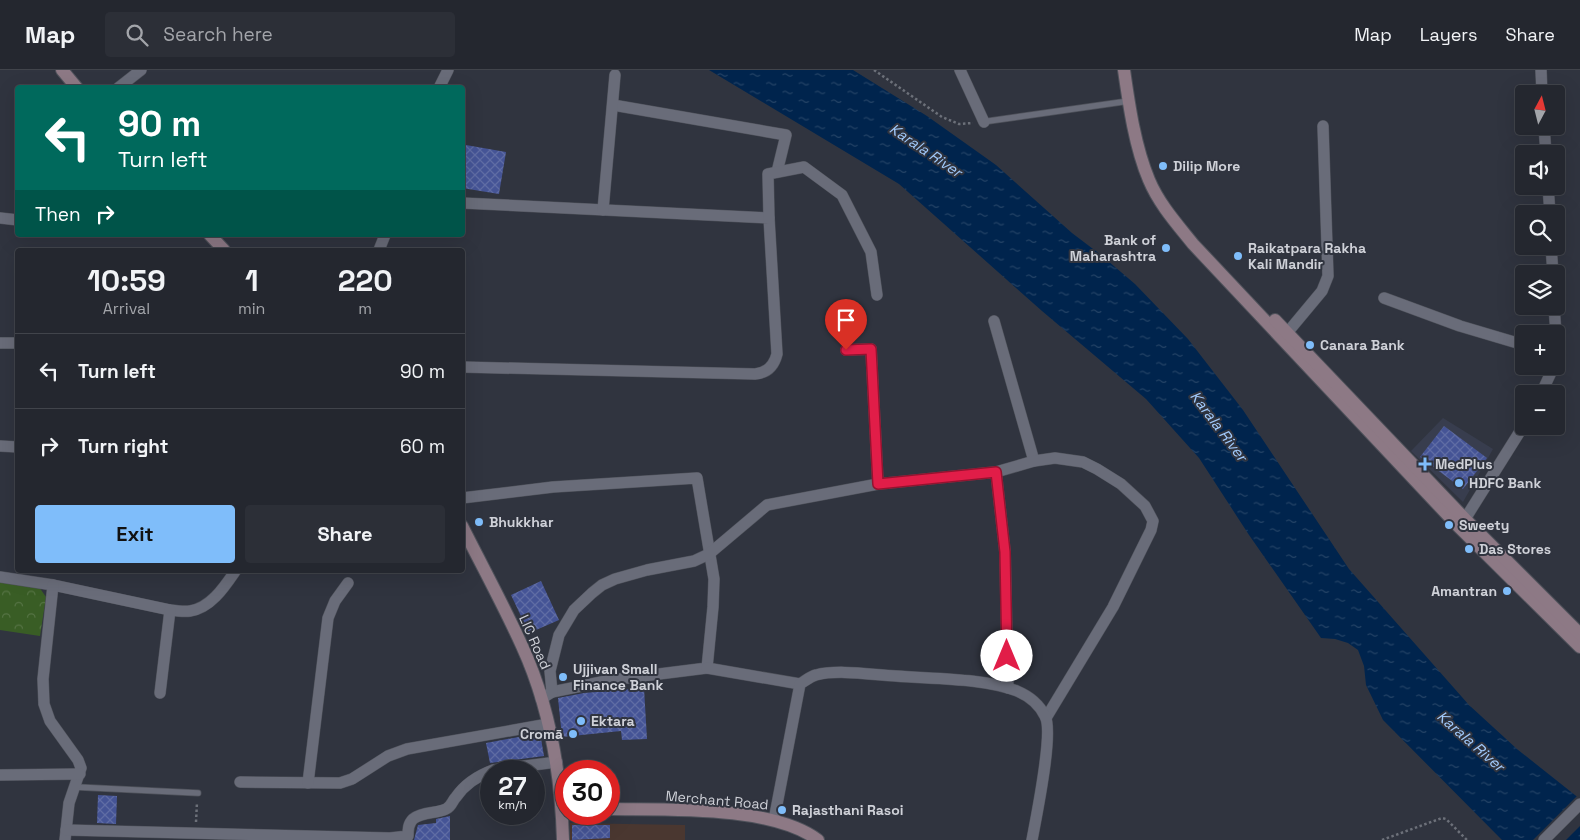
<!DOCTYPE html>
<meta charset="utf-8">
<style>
:root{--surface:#24272f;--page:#2c2f37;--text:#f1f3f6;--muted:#a3a5aa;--line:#41444b;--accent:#7fbdfa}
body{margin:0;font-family:"Space Grotesk",sans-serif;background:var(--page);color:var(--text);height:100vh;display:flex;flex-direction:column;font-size:19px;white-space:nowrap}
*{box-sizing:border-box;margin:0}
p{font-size:16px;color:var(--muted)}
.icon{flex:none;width:28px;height:28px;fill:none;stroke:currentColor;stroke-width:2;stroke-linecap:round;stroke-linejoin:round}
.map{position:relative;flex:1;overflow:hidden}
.panel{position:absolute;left:15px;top:178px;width:450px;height:325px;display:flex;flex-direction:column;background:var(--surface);border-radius:5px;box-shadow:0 5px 20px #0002,0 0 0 1px var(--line)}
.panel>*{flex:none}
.hud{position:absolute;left:15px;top:15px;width:450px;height:152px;border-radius:5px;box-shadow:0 5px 20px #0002,0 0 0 1px var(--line);background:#00695c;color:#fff;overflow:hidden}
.needle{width:32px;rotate:7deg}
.buttons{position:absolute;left:1515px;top:15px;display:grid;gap:10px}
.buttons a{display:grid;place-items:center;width:50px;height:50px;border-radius:5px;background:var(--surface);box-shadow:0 5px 20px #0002,0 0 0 1px var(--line);font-size:25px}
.speed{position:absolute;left:480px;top:690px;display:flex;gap:10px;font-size:25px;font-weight:700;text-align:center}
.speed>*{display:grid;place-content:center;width:65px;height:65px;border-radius:50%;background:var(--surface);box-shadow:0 5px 20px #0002,0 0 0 1px var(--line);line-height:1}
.speed small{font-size:12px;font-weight:400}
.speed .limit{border:8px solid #d22;background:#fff;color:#111}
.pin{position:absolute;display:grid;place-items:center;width:42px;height:42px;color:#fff;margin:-51px -21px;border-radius:50% 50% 50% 0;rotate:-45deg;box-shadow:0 0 5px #0007}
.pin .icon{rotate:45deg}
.me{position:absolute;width:55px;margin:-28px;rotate:0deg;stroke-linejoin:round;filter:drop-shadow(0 0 4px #0008)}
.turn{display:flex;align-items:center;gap:18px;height:105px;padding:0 20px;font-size:22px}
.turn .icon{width:65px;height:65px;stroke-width:2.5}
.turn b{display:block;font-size:35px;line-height:42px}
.then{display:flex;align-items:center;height:48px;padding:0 20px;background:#0003;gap:10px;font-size:19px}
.eta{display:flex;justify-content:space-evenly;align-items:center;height:85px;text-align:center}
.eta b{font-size:30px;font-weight:700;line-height:35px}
.primary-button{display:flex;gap:10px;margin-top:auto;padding:10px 20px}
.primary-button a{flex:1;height:58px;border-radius:5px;background:var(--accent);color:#111;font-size:20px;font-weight:700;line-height:58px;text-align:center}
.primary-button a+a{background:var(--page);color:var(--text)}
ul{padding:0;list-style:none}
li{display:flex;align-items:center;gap:15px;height:75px;padding:0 20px;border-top:1px solid var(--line)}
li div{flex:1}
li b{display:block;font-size:19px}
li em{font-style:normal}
header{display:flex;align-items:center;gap:30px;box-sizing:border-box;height:70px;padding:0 25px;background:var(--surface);border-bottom:1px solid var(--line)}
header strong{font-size:24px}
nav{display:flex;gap:28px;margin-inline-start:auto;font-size:18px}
.search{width:350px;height:45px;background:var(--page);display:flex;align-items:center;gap:12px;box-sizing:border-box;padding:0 18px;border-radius:5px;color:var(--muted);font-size:19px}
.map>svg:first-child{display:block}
</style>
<header>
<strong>Map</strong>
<div class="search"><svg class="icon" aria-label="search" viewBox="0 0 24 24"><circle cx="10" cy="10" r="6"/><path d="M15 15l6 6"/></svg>Search here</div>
<nav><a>Map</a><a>Layers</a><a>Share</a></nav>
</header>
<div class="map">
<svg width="1580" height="770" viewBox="0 0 1580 770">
<defs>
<pattern id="forest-crowns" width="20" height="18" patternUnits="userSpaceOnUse" patternTransform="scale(1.25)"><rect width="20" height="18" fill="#395d25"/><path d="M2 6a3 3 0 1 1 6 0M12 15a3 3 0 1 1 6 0" fill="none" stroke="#557344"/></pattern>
<pattern id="water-ripples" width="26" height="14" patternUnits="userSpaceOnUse" patternTransform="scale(1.25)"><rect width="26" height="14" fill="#00244d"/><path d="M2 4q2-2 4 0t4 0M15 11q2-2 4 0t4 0" fill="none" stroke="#244366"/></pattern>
<pattern id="building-cross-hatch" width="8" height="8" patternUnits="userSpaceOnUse" patternTransform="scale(1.25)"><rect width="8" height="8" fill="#455496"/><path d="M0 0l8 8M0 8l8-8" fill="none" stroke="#5f6ca4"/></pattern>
</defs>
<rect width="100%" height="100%" fill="#30343f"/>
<!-- built -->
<polygon fill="#383d4e" points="1443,348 1493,379 1463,432 1411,381"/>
<!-- education -->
<polygon fill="#4a3730" points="570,753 685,755 685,770 570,770"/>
<!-- forest -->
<polygon fill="url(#forest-crowns)" points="0,512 39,517 46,527 40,566 0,560"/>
<!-- water -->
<polygon fill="url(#water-ripples)" points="709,0 853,0 927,46 996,95 1072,163 1101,185 1135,214 1188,269 1243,340 1349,499 1469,635 1517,679 1580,729 1580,770 1502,770 1383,650 1366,615 1364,596 1358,580 1348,573 1335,569 1321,568 1249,465 1199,388 1146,329 1042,241 899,114"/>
<!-- pier -->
<polygon fill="#30343f" points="1579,724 1580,726 1580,756 1566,770 1533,770"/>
<!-- building -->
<g fill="url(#building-cross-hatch)">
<polygon points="466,75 506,82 499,124 462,118 462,96"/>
<polygon points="1444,356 1487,388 1463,419 1420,387"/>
<polygon points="541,511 559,550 529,563 511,525"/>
<polygon points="644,618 647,669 622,670 621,661 562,667 558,628 584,623"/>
<polygon points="540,663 544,686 490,693 486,673"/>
<polygon points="98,725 117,726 116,754 97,753"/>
<polygon points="450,746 450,770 414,770 418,755 436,753 436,749"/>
<polygon points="572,755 610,755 610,768 572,770"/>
</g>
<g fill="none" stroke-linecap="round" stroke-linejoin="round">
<defs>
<g id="lane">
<polyline points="982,52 1129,31"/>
<polyline points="75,717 198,723"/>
</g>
<g id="street">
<polyline points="960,0 984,52"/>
<polyline points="1541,0 1542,24"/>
<polyline points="118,18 141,0"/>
<polyline points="439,18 448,0"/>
<polyline points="613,35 786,65 777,102"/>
<polyline points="1544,56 1546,84"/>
<polyline points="1548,116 1550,144"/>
<path d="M462,133L769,148L777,284C774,296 767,303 755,304L462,297"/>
<polyline points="603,140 615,5"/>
<polyline points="0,148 18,150"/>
<polyline points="769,148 768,104 804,97 842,125 871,182 877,225"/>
<polyline points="1551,176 1553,204"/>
<polyline points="379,180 385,165"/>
<polyline points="1384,228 1460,256 1524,275"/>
<polyline points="1554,236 1556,264"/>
<polyline points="994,251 1034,391"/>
<polyline points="1287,263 1322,221 1328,206 1323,56"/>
<polyline points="1556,270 1556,277"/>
<polyline points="0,273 18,273"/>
<polyline points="846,280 871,279 878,414"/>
<polyline points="1541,324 1554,296"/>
<polyline points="0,376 18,377"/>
<polyline points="996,402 1005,482 1008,618"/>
<polyline points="462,428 553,417 697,408 714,509 713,537 707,598 611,610 552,622"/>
<polyline points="1465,449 1524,355"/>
<path d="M0,507L53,515L170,540C177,541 184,542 190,541C211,538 225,516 236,500"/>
<polyline points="53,515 43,609 44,634 50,651 78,690 81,698 69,733 65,770"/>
<polyline points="707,598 800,614"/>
<polyline points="160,623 170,540"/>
<polyline points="541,629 552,622 550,601 559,565 574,540 592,523 602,515 615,509 647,500 694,491 709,484 767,435 878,414 996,402 1034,391 1055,388 1083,392 1097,399 1121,414 1145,436 1153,451 1151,460 1113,537 1046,648"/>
<polyline points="0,705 80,704"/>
<polyline points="240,712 340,713 352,709 388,686 407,679 548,654"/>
<polyline points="308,713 328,548 335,531 348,513"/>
<path d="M774,750L800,614C805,611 811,606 816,605C839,599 873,605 896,606C933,609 984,608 1017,621C1029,626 1039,634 1045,646C1054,662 1036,748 1032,770"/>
<path d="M66,760L390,768L408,766C408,760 408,754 413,749C423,741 436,744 446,739C452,736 452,731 456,727C465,714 477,706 493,700L557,692"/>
<polyline points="1544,770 1580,734"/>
</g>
<g id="secondary">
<polyline points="62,0 77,18"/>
<path d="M1124,0C1129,35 1135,77 1149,110C1159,134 1177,154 1193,174L1458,456L1580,577"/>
<polyline points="210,165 224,180"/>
<polyline points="1275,250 1465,449 1580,564"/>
<path d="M462,456C482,496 504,536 522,576C550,637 561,704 563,770"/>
<path d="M609,739C666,740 771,735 818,770"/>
</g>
</defs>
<!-- lane casing -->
<use href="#lane" stroke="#4f525b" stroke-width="7"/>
<!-- street casing -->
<use href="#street" stroke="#4f525b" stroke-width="12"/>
<!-- secondary casing -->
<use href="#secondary" stroke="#4f525b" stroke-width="14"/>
<!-- path -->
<g stroke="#6c7079" stroke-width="2.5" stroke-dasharray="2.5 2.5" stroke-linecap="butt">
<polyline points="874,0 942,47 959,54 973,53"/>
<polyline points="196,752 197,732"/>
<polyline points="1382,770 1442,748 1446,749 1467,770"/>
</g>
<!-- lane -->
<use href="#lane" stroke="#696c79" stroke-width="5.5"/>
<!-- street -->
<use href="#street" stroke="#696c79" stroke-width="11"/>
<!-- secondary -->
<use href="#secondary" stroke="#8d7985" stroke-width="12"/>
</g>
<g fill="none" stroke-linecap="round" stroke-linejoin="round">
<defs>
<polyline id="route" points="846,280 871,279 878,414 996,402 1005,482 1007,586"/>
</defs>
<!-- route casing -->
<use href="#route" stroke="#92132f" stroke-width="12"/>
<!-- route -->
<use href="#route" stroke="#e11d48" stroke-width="9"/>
</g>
<!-- markers -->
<g fill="#7fbdfa" stroke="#30343f" stroke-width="2">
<circle cx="1163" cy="96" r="5"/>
<circle cx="1166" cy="178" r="5"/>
<circle cx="1238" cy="186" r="5"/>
<circle cx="1310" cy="275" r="5"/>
<path d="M1422.5 386.5h5v5h5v5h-5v5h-5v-5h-5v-5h5z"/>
<circle cx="1459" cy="413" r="5"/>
<circle cx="479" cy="452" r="5"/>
<circle cx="1449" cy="455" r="5"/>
<circle cx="1469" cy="479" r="5"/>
<circle cx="1507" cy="521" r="5"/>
<circle cx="563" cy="607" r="5"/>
<circle cx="581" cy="651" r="5"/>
<circle cx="573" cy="664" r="5"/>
<circle cx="782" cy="740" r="5"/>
</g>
<g text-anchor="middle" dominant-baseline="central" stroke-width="4" stroke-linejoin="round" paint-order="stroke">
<!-- poi labels -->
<g font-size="14" font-weight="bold" fill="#cfd1d8" stroke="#30343f" text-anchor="start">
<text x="1173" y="96">Dilip More</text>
<text x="1156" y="170" text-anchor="end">Bank of<tspan x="1156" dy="16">Maharashtra</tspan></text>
<text x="1248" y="178">Raikatpara Rakha<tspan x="1248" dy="16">Kali Mandir</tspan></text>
<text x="1320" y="275">Canara Bank</text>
<text x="1435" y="394">MedPlus</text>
<text x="1469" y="413">HDFC Bank</text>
<text x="489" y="452">Bhukkhar</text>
<text x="1459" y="455">Sweety</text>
<text x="1479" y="479">Das Stores</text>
<text x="1497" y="521" text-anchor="end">Amantran</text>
<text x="573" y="599">Ujjivan Small<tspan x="573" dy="16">Finance Bank</tspan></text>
<text x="591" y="651">Ektara</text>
<text x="563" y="664" text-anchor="end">Cromā</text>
<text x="792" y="740">Rajasthani Rasoi</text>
</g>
<!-- street labels -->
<g font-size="14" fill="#cfd1d8" stroke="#30343f">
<text transform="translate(535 572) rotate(66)">LIC Road</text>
<text transform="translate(717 730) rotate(5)">Merchant Road</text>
</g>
<!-- water labels -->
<g font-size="15" font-style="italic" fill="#a1cafc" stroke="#30343f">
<text transform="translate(926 80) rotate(34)">Karala River</text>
<text transform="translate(1219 356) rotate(53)">Karala River</text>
<text transform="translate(1471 671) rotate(41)">Karala River</text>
</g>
</g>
</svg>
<div class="buttons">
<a><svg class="needle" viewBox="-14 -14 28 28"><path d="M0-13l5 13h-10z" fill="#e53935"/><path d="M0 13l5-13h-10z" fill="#a3a5aa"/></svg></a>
<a><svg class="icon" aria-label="sound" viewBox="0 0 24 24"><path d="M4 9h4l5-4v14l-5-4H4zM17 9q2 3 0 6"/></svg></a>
<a><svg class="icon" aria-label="search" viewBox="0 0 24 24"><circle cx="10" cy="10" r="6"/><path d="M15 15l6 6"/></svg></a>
<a><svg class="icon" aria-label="layers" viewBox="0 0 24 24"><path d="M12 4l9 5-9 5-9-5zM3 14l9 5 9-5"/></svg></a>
<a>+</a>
<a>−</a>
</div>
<div class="speed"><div>27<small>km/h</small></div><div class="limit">30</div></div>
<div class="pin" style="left:846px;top:280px;background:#d93025"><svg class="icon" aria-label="arrive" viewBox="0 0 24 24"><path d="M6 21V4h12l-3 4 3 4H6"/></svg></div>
<svg class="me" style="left:1007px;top:586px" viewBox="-20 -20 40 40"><circle r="19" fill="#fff"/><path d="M0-13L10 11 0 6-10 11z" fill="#e11d48"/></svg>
<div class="hud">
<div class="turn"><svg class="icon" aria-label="left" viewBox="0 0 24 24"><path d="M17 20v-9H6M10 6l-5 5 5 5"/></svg><div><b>90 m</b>Turn left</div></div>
<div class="then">Then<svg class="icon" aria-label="right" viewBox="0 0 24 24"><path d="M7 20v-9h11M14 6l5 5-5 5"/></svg></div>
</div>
<section class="panel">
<div class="eta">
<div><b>10:59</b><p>Arrival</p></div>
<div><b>1</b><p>min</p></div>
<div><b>220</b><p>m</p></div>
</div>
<ul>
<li><svg class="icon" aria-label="left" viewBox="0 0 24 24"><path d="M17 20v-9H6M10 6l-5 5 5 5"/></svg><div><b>Turn left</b></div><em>90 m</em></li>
<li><svg class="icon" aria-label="right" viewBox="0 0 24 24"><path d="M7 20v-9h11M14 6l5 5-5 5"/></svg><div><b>Turn right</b></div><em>60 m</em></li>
</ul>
<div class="primary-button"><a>Exit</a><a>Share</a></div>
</section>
</div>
